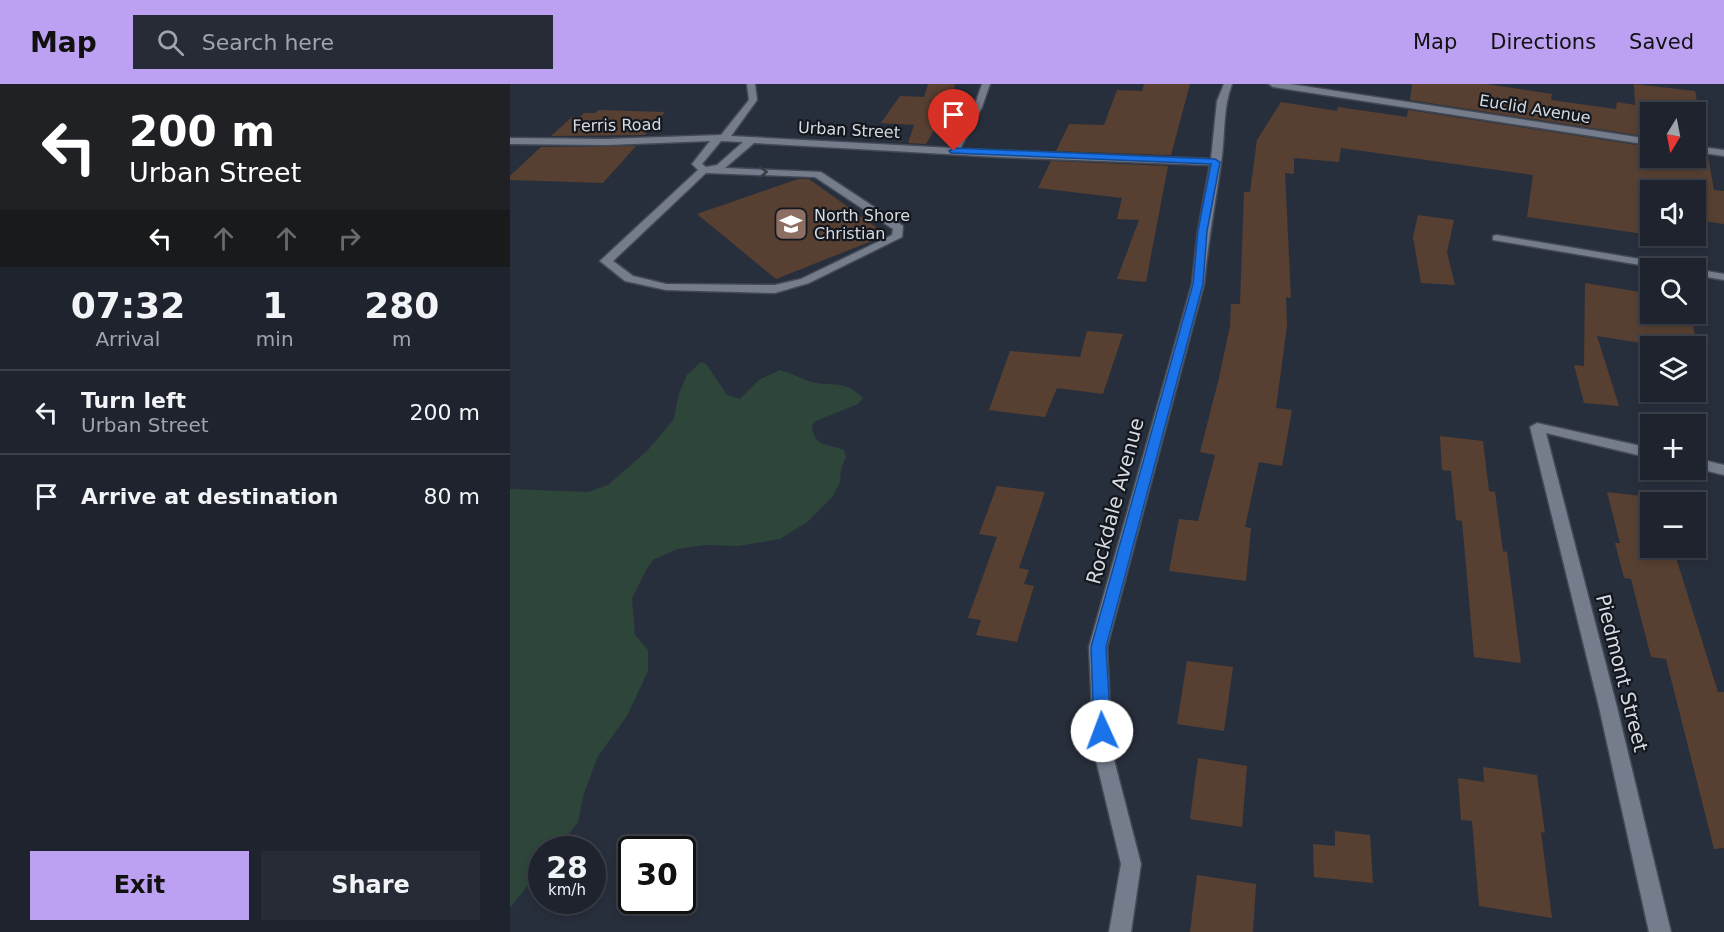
<!DOCTYPE html>
<meta charset="utf-8">
<style>
:root{--surface:#1e232d;--page:#262b35;--text:#f1f3f6;--muted:#a1a4aa;--line:#3c4049;--accent:#bca0f2}
body{margin:0;font-family:"DejaVu Sans",sans-serif;background:var(--page);color:var(--text);height:100vh;display:flex;flex-direction:column;font-size:22px;white-space:nowrap}
*{box-sizing:border-box;margin:0}
p{font-size:20px;color:var(--muted)}
.icon{flex:none;width:33px;height:33px;fill:none;stroke:currentColor;stroke-width:2;stroke-linecap:round;stroke-linejoin:round}
.map{position:relative;flex:1;overflow:hidden}
.side{display:flex;flex-direction:column;background:var(--surface);width:510px}
.side>*{flex:none}
.top-card{background:#202124;color:#fff;overflow:hidden}
.needle{width:39px;rotate:190deg}
.controls{position:absolute;left:1130px;top:18px;display:grid;gap:12px}
.controls a{display:grid;place-items:center;width:66px;height:66px;border-radius:0px;background:var(--surface);box-shadow:0 3px 9px #0003,0 0 0 2px var(--line);font-size:30px}
.speed{position:absolute;left:18px;top:752px;display:flex;gap:12px;font-size:30px;font-weight:700;text-align:center}
.speed>*{display:grid;place-content:center;width:78px;height:78px;border-radius:50%;background:var(--surface);box-shadow:0 3px 9px #0003,0 0 0 2px var(--line);line-height:1}
.speed small{font-size:15px;font-weight:400}
.speed .limit{border:3px solid #111;border-radius:9px;background:#fff;color:#111}
.pin{position:absolute;display:grid;place-items:center;width:51px;height:51px;color:#fff;margin:-62px -26px;border-radius:50% 50% 50% 0;rotate:-45deg;box-shadow:0 0 6px #0007}
.pin .icon{rotate:45deg}
.me{position:absolute;width:66px;margin:-33px;rotate:358deg;stroke-linejoin:round;filter:drop-shadow(0 0 4px #0008)}
.turn{display:flex;align-items:center;gap:21px;height:126px;padding:0 30px;font-size:27px}
.turn .icon{width:78px;height:78px;stroke-width:2.5}
.turn b{display:block;font-size:42px;line-height:51px}
.lanes{display:flex;align-items:center;height:57px;padding:0 30px;background:#0003;justify-content:center;gap:30px;direction:ltr}
.lanes .off{opacity:.35}
.eta{display:flex;justify-content:space-evenly;align-items:center;height:102px;text-align:center}
.eta b{font-size:36px;font-weight:700;line-height:42px}
.primary-button{display:flex;gap:12px;margin-top:auto;padding:12px 30px}
.primary-button a{flex:1;height:69px;border-radius:0px;background:var(--accent);color:#111;font-size:24px;font-weight:700;line-height:69px;text-align:center}
.primary-button a+a{background:var(--page);color:var(--text)}
ul{padding:0;list-style:none}
li{display:flex;align-items:center;gap:18px;height:84px;padding:0 30px;border-top:2px solid var(--line)}
li div{flex:1}
li b{display:block;font-size:22px}
li em{font-style:normal}
header{display:flex;align-items:center;gap:36px;box-sizing:border-box;height:84px;padding:0 30px;background:var(--accent);color:#111}
header strong{font-size:28px}
nav{display:flex;gap:33px;margin-inline-start:auto;font-size:21px}
.search{width:420px;height:54px;background:var(--page);display:flex;align-items:center;gap:15px;box-sizing:border-box;padding:0 21px;border-radius:0px;color:var(--muted);font-size:22px}
main{display:flex;flex:1;min-height:0}
.map>svg:first-child{display:block}
</style>
<header>
<strong>Map</strong>
<div class="search"><svg class="icon" aria-label="search" viewBox="0 0 24 24"><circle cx="10" cy="10" r="6"/><path d="M15 15l6 6"/></svg>Search here</div>
<nav><a>Map</a><a>Directions</a><a>Saved</a></nav>
</header>
<main>
<section class="side">
<div class="top-card">
<div class="turn"><svg class="icon" aria-label="left" viewBox="0 0 24 24"><path d="M17 20v-9H6M10 6l-5 5 5 5"/></svg><div><b>200 m</b>Urban Street</div></div>
<div class="lanes"><svg class="icon" aria-label="left" viewBox="0 0 24 24"><path d="M17 20v-9H6M10 6l-5 5 5 5"/></svg><svg class="icon off" aria-label="ahead" viewBox="0 0 24 24"><path d="M12 20V5M6 11l6-6 6 6"/></svg><svg class="icon off" aria-label="ahead" viewBox="0 0 24 24"><path d="M12 20V5M6 11l6-6 6 6"/></svg><svg class="icon off" aria-label="right" viewBox="0 0 24 24"><path d="M7 20v-9h11M14 6l5 5-5 5"/></svg></div>
</div>
<div class="eta">
<div><b>07:32</b><p>Arrival</p></div>
<div><b>1</b><p>min</p></div>
<div><b>280</b><p>m</p></div>
</div>
<ul>
<li><svg class="icon" aria-label="left" viewBox="0 0 24 24"><path d="M17 20v-9H6M10 6l-5 5 5 5"/></svg><div><b>Turn left</b><p>Urban Street</p></div><em>200 m</em></li>
<li><svg class="icon" aria-label="arrive" viewBox="0 0 24 24"><path d="M6 21V4h12l-3 4 3 4H6"/></svg><div><b>Arrive at destination</b></div><em>80 m</em></li>
</ul>
<div class="primary-button"><a>Exit</a><a>Share</a></div>
</section>
<div class="map">
<svg width="1214" height="848" viewBox="0 0 1214 848">
<rect width="100%" height="100%" fill="#282f3c"/>
<!-- green -->
<path fill="#2e4539" d="M191,278L197,281L217,311L230,315L249,296L270,286C281,289 291,295 301,298C323,303 334,295 353,314L348,320L306,337L302,341C304,364 317,359 334,366L336,373L331,385L330,398L323,412L297,438L270,455L228,462L195,461L167,465L143,476L136,486L122,514L125,551L138,566V587L117,632L88,672L74,709L68,738L47,765H32L31,785L0,824V405L78,408L98,401L137,367L164,335L169,309L177,291Z"/>
<!-- building -->
<g fill="#574031">
<polygon points="418,0 445,0 442,15 416,60 398,59 404,41 371,39 390,12 414,13"/>
<polygon points="634,0 680,0 661,71 546,67 559,40 594,41 607,6 632,7"/>
<polygon points="902,0 976,0 1042,10 1041,16 1106,25 1107,18 1125,21 1124,0 1185,7 1196,61 1185,60 1185,28 1140,28 1140,53 900,16"/>
<polygon points="771,18 827,27 828,23 897,33 898,26 1140,63 1140,74 1185,74 1185,70 1198,72 1204,106 1214,107 1214,140 1193,137 1197,162 1142,152 1185,152 1185,106 1140,106 1140,151 1017,133 1023,91 831,64 829,78 784,74 784,90 775,89 781,214 776,213 777,242 766,324 782,326 772,382 749,378 735,443 741,444 736,497 659,487 669,435 688,437 705,371 690,368 709,294 720,242 721,220 730,220 734,108 740,108 747,56"/>
<polygon points="89,26 155,28 135,51 41,52 62,33 70,33 74,29 85,29"/>
<polygon points="126,62 93,99 0,96 0,92 31,63"/>
<polygon points="541,77 658,82 636,198 607,195 629,136 607,135 612,114 528,104"/>
<polygon points="288,95 299,95 377,151 266,195 187,130"/>
<polygon points="908,131 944,136 937,168 945,201 911,199 903,153"/>
<polygon points="1075,199 1130,208 1131,230 1181,230 1187,262 1150,262 1087,252 1109,322 1074,319 1064,281 1074,282"/>
<polygon points="577,247 613,250 593,310 547,304 535,333 479,326 500,267 570,273"/>
<polygon points="930,352 973,357 979,407 985,408 993,467 997,468 1011,579 964,573 952,437 946,436 941,387 932,386"/>
<polygon points="487,402 535,408 509,484 519,486 514,500 524,502 507,558 466,551 471,536 458,534 487,453 469,450"/>
<polygon points="1097,408 1148,414 1150,418 1140,418 1140,464 1163,464 1208,608 1214,608 1214,764 1204,765 1156,575 1141,573 1121,495 1114,494 1105,459 1110,459"/>
<polygon points="677,577 723,583 714,647 667,640"/>
<polygon points="688,674 737,682 732,743 680,735"/>
<polygon points="973,683 1027,691 1035,749 1031,748 1042,834 969,822 962,737 951,736 948,694 974,698"/>
<polygon points="825,747 860,751 863,799 804,793 803,760 825,762"/>
<polygon points="687,791 746,800 743,848 680,848"/>
</g>
<g fill="none" stroke-linecap="round" stroke-linejoin="round">
<defs>
<g id="minor">
<path d="M237,0H245L247,16L221,52L441,64L464,23L472,0H480L472,23L450,65L701,75L707,17L714,0H722C713,24 715,47 712,72C706,115 698,157 694,200L597,563L602,668L631,780L621,848H599L611,780L584,668L579,563L682,200L688,147L700,81L488,73L244,59L215,84L311,88L393,142L392,153L299,199L265,209L156,206L115,197L90,177L188,86L182,80L200,57L97,61L0,60V54L97,55L211,51L239,16ZM211,57L233,58L207,81L196,83L192,80ZM196,89L305,93L383,145L382,151L291,195L265,201L156,200L123,192L103,177Z"/>
<polygon points="759,0 780,0 1140,55 1140,61 763,3"/>
<polygon points="1185,62 1214,66 1214,72 1185,68"/>
<polygon points="987,151 1165,181 1171,184 1148,184 983,156 983,152"/>
<polygon points="1185,185 1214,190 1214,196 1185,191"/>
<polygon points="1027,339 1140,364 1140,374 1036,349 1107,623 1161,848 1139,848 1089,623 1020,343"/>
<polygon points="1185,374 1214,381 1214,391 1185,384"/>
</g>
</defs>
<!-- minor casing -->
<use href="#minor" stroke="#444a55" stroke-width="3"/>
<!-- minor -->
<use href="#minor" fill="#757d8d" fill-rule="evenodd"/>
</g>
<!-- one-way arrows -->
<defs><path id="oneway-chevron" d="M-2-3.5L2.5 0L-2 3.5" fill="none" stroke-width="1.6" stroke-linecap="round" stroke-linejoin="round" transform="scale(1.5)"/></defs>
<use stroke="#363b44" href="#oneway-chevron" transform="translate(253 88) rotate(-2)"/>
<!-- route -->
<polygon fill="#1a73e8" stroke="#114b97" stroke-width="1.5" points="444,64 705,75 710,78 697,147 693,200 596,563 601,647 598,653 592,655 586,653 584,647 581,563 683,200 688,147 701,80 441,69 439,67"/>
<!-- icons -->
<defs>
<symbol id="school-square" viewBox="-11 -11 22 22"><rect x="-9" y="-9" width="18" height="18" rx="4" fill="#8d6e63" stroke="#14171d"/><path d="M0-5L7-2L0 1L-7-2ZM-4 1L0 2.5L4 1V4Q0 6-4 4Z" fill="#fff"/></symbol>
</defs>
<g fill-rule="evenodd">
<use href="#school-square" x="262" y="121" width="38" height="38"/>
</g>
<g text-anchor="middle" dominant-baseline="central" stroke-width="4.5" stroke-linejoin="round" paint-order="stroke">
<!-- far-street labels -->
<g font-size="16" fill="#d6dbe3" stroke="#14171d">
<text transform="translate(1025 25) rotate(9)">Euclid Avenue</text>
<text transform="translate(107 41) rotate(-1)">Ferris Road</text>
<text transform="translate(339 46) rotate(3)">Urban Street</text>
</g>
<!-- far-poi labels -->
<g font-size="16" fill="#d6dbe3" stroke="#14171d" text-anchor="start">
<text x="304" y="131">North Shore<tspan x="304" dy="18">Christian</tspan></text>
</g>
<!-- street labels -->
<g font-size="20" fill="#d6dbe3" stroke="#14171d">
<text transform="translate(605 417) rotate(-75)">Rockdale Avenue</text>
<text transform="translate(1112 589) rotate(76)">Piedmont Street</text>
</g>
</g>
</svg>
<div class="controls">
<a><svg class="needle" viewBox="-14 -14 28 28"><path d="M0-13l5 13h-10z" fill="#e53935"/><path d="M0 13l5-13h-10z" fill="#a1a4aa"/></svg></a>
<a><svg class="icon" aria-label="sound" viewBox="0 0 24 24"><path d="M4 9h4l5-4v14l-5-4H4zM17 9q2 3 0 6"/></svg></a>
<a><svg class="icon" aria-label="search" viewBox="0 0 24 24"><circle cx="10" cy="10" r="6"/><path d="M15 15l6 6"/></svg></a>
<a><svg class="icon" aria-label="layers" viewBox="0 0 24 24"><path d="M12 4l9 5-9 5-9-5zM3 14l9 5 9-5"/></svg></a>
<a>+</a>
<a>−</a>
</div>
<div class="speed"><div>28<small>km/h</small></div><div class="limit">30</div></div>
<div class="pin" style="left:444px;top:67px;background:#d93025"><svg class="icon" aria-label="arrive" viewBox="0 0 24 24"><path d="M6 21V4h12l-3 4 3 4H6"/></svg></div>
<svg class="me" style="left:592px;top:647px" viewBox="-20 -20 40 40"><circle r="19" fill="#fff"/><path d="M0-13L10 11 0 6-10 11z" fill="#1a73e8"/></svg>
</div>
</main>
